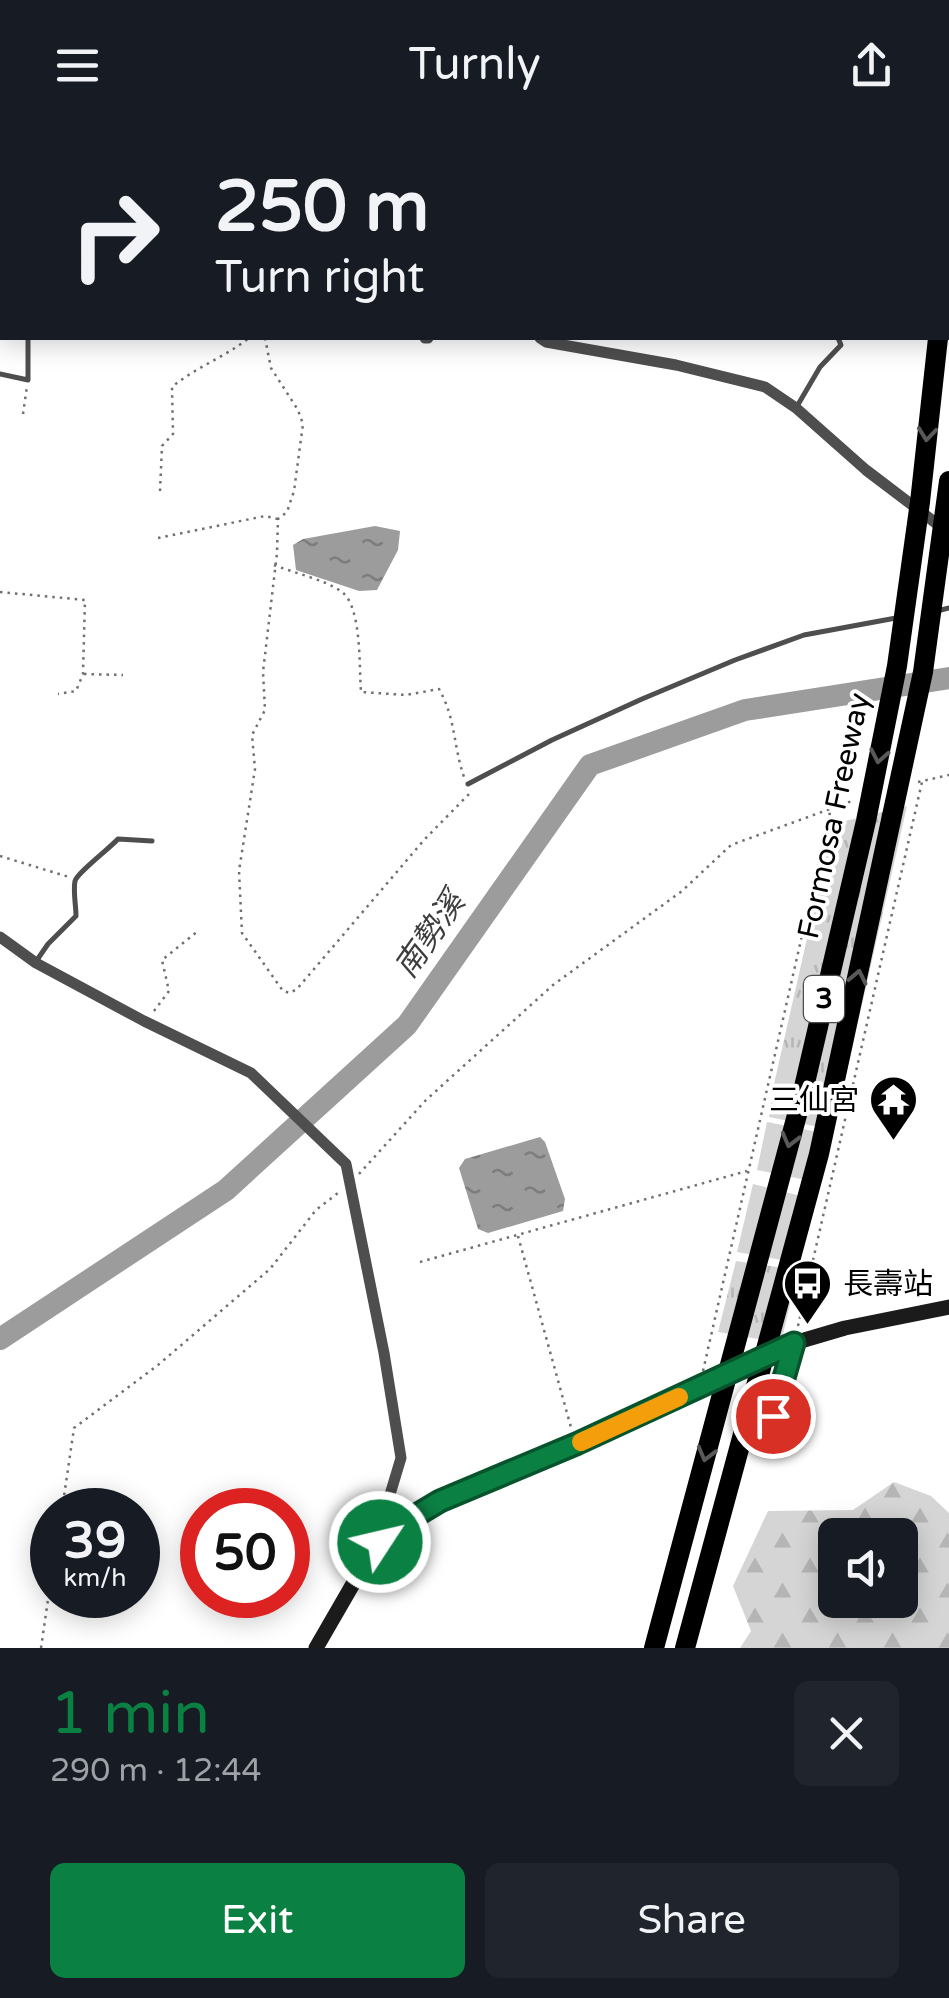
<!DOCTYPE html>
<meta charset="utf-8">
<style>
:root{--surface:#171b24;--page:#20242c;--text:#f1f3f6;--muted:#9ea1a6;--accent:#0b8043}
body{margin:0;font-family:"Varela Round","Noto Sans TC",sans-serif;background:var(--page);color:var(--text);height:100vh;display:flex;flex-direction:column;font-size:38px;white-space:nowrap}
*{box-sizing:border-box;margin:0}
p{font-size:32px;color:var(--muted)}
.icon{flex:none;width:55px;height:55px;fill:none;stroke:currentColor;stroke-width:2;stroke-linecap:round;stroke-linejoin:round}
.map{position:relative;height:1518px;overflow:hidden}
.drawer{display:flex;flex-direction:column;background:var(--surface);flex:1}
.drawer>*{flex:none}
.hud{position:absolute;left:0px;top:0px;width:950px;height:210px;box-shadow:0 5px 25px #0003;background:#171b24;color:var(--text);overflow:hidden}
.buttons{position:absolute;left:818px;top:1388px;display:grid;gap:20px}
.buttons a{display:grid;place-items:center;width:100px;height:100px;border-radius:15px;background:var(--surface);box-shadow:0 5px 25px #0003;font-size:50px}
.speed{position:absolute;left:30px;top:1358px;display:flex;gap:20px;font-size:50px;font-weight:700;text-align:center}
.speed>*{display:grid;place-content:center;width:130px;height:130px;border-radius:50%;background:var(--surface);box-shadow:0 5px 25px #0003;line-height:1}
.speed small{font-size:25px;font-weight:400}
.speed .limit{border:15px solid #d22;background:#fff;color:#111}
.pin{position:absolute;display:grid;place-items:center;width:85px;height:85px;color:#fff;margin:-42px;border:5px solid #fff;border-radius:50%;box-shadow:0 2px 10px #0007}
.me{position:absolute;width:110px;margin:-55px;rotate:55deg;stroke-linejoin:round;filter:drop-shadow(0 0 8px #0008)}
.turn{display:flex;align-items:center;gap:35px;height:210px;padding:0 50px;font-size:45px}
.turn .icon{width:130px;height:130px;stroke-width:2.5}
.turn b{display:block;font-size:70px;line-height:85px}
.round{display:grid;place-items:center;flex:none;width:105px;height:105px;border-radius:15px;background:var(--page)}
.overview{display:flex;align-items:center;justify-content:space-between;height:170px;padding:0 50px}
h1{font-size:60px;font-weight:600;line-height:75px;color:var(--accent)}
.primary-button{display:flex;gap:20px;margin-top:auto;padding:20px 50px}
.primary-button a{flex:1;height:115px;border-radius:15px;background:var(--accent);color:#fff;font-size:40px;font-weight:600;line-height:115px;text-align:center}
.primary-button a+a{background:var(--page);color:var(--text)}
header{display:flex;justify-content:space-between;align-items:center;height:130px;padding:0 50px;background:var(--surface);font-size:45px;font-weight:600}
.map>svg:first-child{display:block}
</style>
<header><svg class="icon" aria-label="menu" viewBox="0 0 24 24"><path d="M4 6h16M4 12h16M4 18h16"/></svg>Turnly<svg class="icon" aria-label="share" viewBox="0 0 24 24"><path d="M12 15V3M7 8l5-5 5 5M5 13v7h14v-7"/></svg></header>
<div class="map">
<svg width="949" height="1518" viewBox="0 0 949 1518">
<defs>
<pattern id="grass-tufts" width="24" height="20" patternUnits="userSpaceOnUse" patternTransform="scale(2.5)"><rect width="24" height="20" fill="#d5d5d5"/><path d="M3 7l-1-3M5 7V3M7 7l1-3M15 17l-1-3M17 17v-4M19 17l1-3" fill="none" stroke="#b5b5b5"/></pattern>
<pattern id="forest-firs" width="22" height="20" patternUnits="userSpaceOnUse" patternTransform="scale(2.5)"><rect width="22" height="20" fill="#d5d5d5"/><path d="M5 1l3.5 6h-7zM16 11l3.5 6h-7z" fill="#b5b5b5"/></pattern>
<pattern id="water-ripples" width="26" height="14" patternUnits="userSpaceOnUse" patternTransform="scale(2.5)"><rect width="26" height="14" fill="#9c9c9c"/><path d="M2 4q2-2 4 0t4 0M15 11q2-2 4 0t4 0" fill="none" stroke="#7d7d7d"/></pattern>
</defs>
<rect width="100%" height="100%" fill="#fff"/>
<!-- grass -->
<g fill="url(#grass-tufts)">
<polygon points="907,676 842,963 774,954 833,694"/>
<polygon points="736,1131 798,1140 781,1213 718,1202"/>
</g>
<!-- forest -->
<path fill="url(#forest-firs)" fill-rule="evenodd" d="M894,1352L931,1366L949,1383V1518H740L751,1501L733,1456L768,1381L853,1380ZM835,1405H900V1470H835Z"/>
<!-- pitch -->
<g fill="#d5d5d5">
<polygon points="773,962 840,975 834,1000 769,987"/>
<polygon points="767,992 833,1005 821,1053 757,1040"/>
<polygon points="753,1054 813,1069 799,1133 737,1122"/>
</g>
<!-- water -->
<g fill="url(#water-ripples)">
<polygon points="375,396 400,401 398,420 377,460 359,461 296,440 293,415 303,409"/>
<polygon points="540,1007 545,1012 565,1069 563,1081 488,1103 478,1099 459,1038 465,1029"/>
</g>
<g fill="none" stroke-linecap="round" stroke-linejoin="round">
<!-- river -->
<polyline stroke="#9c9c9c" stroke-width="22" points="0,1209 226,1060 407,895 590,635 745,580 949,548"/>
<!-- path -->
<g stroke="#707070" stroke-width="2.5" stroke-dasharray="2.5 5" stroke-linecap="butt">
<polyline points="879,0 880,2"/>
<polyline points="265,208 271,238 298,280 303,294 294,361 287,382 278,389 277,423 263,542 265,580 252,605 255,639 239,741 242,803 283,861 290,863 297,859 424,710 469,664"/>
<polyline points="23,284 27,256"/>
<path d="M160,361L162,316L173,304L172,257C196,237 225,227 249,208"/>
<polyline points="158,408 265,386 278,389"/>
<path d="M274,435C294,443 326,450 342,462C362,477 359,538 361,562L406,565L439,559C456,589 453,615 464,647"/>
<polyline points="0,462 85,470 83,544 76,561 58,564"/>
<polyline points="84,544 123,545"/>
<polyline points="918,652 949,645"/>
<polyline points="0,726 69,747"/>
<polyline points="154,881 169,861 162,830 198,801"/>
<polyline points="359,1044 426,970 553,855 682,761 731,715 852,671"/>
<polyline points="518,1106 572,1301"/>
<polyline points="420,1132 747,1041"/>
<polyline points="798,1196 922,652"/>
<polyline points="703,1241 831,678"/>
<polyline points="62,1380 74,1298 158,1235 270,1139 316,1080 338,1063"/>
<polyline points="41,1518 52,1442"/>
</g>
<!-- lane -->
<g stroke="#4e4e4e" stroke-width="5">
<polyline points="505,2 505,0"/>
<polyline points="948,24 949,24"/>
<polyline points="0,148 2,148"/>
<polyline points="0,244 28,250 28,208"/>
<polyline points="796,278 820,237 841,215 838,208"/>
<polyline points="937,481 949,478"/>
<polyline points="468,654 552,610 642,569 735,530 804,505 896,488"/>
<path d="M37,830L48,814L76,786C76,776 73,761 75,751C77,743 110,718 118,709L152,711"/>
<polyline points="762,1323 794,1216"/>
</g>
<!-- street -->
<g stroke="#4e4e4e" stroke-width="11">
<polyline points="197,0 198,2"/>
<polyline points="597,0 599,2"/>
<polyline points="425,208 428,208"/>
<polyline points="540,208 546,212 676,235 765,257 796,278 866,340 945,400"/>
<polyline points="0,807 36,833 144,891 251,943 346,1034 384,1223 401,1328 388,1371 380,1412"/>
</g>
<!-- secondary -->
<polyline stroke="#1b1b1b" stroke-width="15" points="316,1518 368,1428 380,1412 395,1398 440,1371 576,1314 794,1213 845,1198 949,1177"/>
<!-- highway -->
<g stroke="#000" stroke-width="20">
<polyline points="948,116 949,102"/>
<polyline points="654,1518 801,970 866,691 897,536 920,372 938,208"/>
<polyline points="685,1518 819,1024 923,542 949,351"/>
</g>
</g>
<!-- one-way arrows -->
<defs><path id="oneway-chevron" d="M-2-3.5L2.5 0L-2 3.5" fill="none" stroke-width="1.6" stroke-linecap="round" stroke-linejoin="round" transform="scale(2.5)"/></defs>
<g stroke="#595959">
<use href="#oneway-chevron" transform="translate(927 304) rotate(96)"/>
<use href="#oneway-chevron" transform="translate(879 626) rotate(101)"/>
<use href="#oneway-chevron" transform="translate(858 847) rotate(-78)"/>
<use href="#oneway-chevron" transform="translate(790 1010) rotate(105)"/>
<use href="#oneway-chevron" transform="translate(706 1324) rotate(105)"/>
</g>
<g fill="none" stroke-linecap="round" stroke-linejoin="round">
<defs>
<polyline id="route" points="380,1412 395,1398 440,1371 576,1314 794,1213 773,1286"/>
</defs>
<!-- route casing -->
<use href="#route" stroke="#07532c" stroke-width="25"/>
<!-- route -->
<use href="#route" stroke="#0b8043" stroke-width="18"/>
<!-- slow -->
<polyline stroke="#f59e0b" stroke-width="18" points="581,1312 679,1267"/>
</g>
<!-- icons -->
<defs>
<symbol id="temple-pin" viewBox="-11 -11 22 30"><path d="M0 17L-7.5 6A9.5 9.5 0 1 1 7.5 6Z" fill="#000" stroke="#fff"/><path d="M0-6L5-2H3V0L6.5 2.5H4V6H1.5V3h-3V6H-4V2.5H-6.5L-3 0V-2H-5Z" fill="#fff"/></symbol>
<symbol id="bus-pin" viewBox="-11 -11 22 30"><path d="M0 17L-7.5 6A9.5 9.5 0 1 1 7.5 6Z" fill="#000" stroke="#fff"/><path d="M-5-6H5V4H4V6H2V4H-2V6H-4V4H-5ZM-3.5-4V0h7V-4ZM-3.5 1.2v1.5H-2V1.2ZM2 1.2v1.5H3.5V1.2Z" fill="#fff"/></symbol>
</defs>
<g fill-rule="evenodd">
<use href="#temple-pin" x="866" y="942" width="55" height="75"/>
<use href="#bus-pin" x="780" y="1126" width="55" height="75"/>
</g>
<g text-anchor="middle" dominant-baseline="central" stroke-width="8" stroke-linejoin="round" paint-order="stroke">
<!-- shield labels -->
<rect fill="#fff" stroke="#4c4c4c" stroke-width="2.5" x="804" y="846" width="40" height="46" rx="8"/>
<g font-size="28" font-weight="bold" fill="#000">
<text x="824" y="869">3</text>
</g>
<!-- street labels -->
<g font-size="30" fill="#000" stroke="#fff">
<text transform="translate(834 686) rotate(-78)">Formosa Freeway</text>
</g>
<!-- poi labels -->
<g font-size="30" fill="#000" stroke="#fff" text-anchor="end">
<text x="859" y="970">三仙宮</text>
<text x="843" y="1154" text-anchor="start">長壽站</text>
</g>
<!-- water labels -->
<g font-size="32" font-style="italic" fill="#3d3d3d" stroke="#fff">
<text transform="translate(430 805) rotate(-55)">南勢溪</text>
</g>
</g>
</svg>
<div class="buttons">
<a><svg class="icon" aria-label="sound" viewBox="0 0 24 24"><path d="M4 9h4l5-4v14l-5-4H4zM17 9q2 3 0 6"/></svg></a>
</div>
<div class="speed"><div>39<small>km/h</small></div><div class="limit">50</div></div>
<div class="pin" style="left:773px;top:1286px;background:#d93025"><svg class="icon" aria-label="arrive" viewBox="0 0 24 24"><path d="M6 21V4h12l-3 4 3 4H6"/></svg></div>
<svg class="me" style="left:380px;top:1412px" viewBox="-20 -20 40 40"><circle r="17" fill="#0b8043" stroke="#fff" stroke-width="3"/><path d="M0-11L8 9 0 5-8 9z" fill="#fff"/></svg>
<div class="hud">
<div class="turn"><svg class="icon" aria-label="right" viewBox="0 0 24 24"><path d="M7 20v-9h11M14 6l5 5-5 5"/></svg><div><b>250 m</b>Turn right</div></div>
</div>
</div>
<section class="drawer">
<div class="overview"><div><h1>1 min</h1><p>290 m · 12:44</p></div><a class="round"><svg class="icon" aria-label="close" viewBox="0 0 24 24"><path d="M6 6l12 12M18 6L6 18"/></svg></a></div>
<div class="primary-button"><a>Exit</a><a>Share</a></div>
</section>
